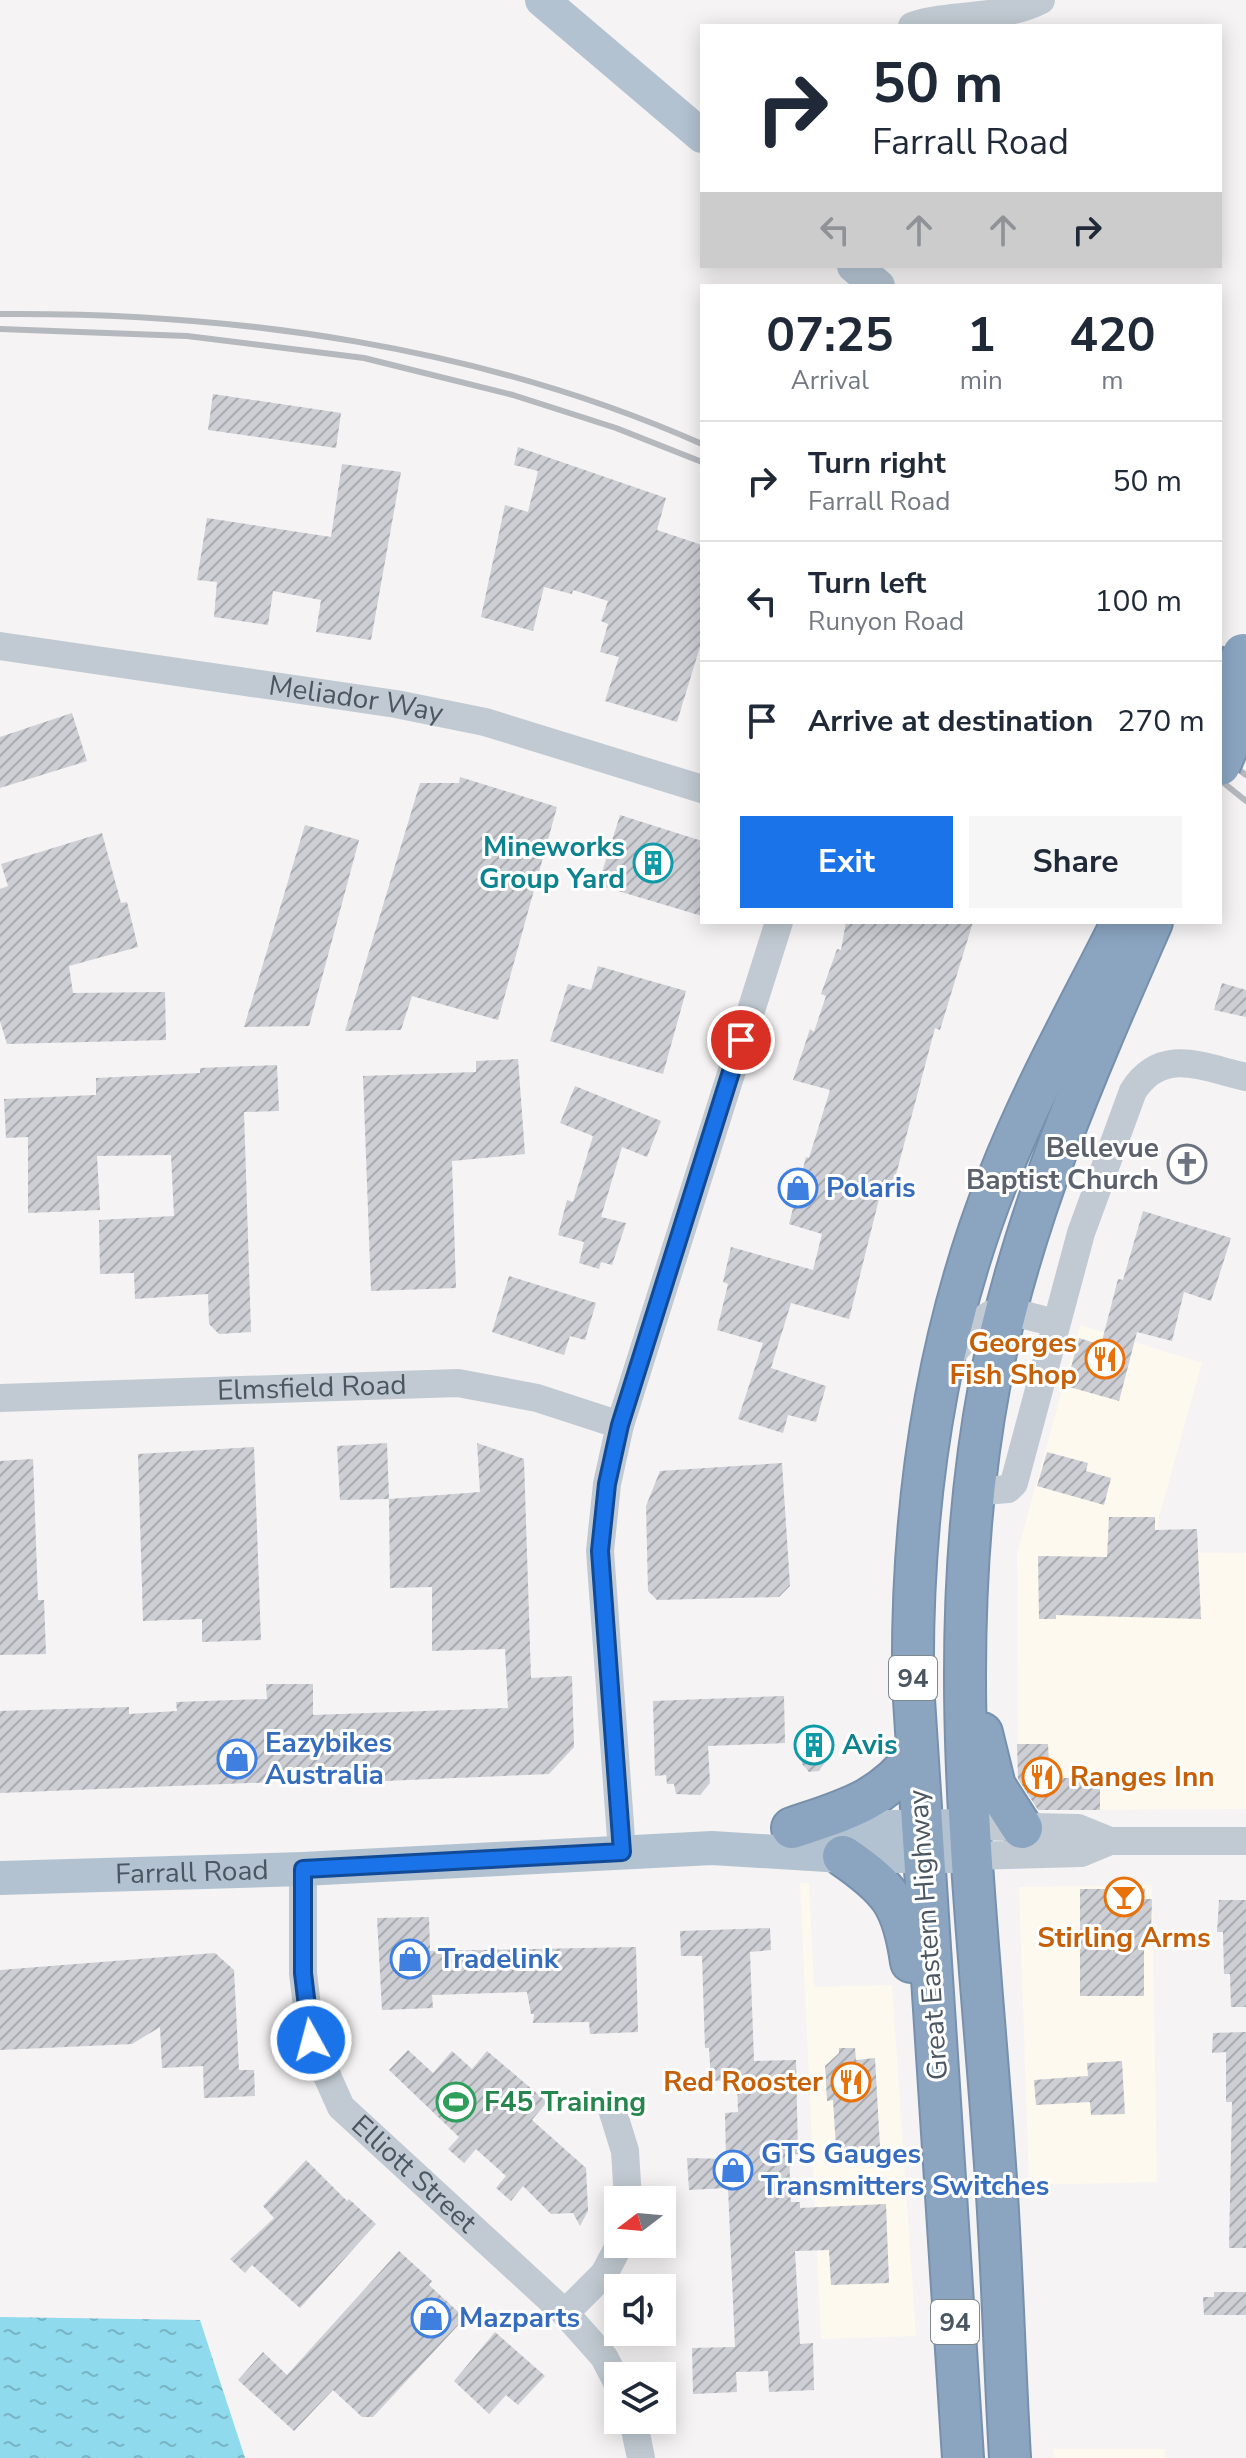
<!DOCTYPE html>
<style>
:root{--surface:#fff;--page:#f6f6f7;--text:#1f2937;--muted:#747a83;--line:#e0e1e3;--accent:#1a73e8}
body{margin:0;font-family:"Nunito Sans",sans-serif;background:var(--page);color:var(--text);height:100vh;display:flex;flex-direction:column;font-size:30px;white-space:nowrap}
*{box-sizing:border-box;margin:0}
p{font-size:26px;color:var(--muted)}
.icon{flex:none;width:44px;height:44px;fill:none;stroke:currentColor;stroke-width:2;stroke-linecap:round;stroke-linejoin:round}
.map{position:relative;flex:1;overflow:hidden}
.side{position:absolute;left:700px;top:284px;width:522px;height:640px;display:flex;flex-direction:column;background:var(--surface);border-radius:0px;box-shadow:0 4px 20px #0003}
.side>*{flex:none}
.top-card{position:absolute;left:700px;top:24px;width:522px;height:244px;border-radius:0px;box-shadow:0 4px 20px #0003;background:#fff;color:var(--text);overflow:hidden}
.needle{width:52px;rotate:254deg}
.fabs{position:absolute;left:604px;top:2186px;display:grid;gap:16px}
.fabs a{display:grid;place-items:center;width:72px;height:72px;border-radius:0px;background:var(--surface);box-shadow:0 4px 20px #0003;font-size:40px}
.pin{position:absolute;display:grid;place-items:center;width:68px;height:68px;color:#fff;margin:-34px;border:4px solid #fff;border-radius:50%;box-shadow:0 2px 8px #0007}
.me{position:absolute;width:88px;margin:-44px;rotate:353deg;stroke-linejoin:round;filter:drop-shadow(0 0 6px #0008)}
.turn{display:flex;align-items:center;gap:28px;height:168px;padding:0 40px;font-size:36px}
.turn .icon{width:104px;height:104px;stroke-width:2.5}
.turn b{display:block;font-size:56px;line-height:68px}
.lanes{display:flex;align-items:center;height:76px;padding:0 40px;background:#0003;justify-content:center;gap:40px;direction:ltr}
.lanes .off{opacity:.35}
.eta{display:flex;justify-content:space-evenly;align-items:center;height:136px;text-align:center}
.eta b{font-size:48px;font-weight:700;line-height:56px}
.primary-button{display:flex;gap:16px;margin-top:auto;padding:16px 40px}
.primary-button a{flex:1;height:92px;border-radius:0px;background:var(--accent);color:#fff;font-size:32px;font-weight:700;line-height:92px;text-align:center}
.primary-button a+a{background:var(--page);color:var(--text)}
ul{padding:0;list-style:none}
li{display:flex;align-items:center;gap:24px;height:120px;padding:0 40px;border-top:2px solid var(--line)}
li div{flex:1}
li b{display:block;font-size:30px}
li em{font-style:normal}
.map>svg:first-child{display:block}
</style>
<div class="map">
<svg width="1246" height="2458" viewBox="0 0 1246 2458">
<defs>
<pattern id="water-ripples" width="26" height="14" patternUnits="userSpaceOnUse" patternTransform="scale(2)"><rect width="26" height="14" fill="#90daee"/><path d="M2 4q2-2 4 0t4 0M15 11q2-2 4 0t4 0" fill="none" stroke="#78b4c4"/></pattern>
<pattern id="building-hatch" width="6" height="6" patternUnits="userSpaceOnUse" patternTransform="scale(2)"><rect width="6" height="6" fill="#cdcfd5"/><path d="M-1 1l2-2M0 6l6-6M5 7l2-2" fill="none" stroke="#a8abb0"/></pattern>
</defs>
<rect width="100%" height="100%" fill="#f5f3f3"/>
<!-- commercial -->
<g fill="#fdf9ef">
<polygon points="1080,1325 1202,1363 1159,1517 1156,1552 1246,1553 1246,1809 1029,1810 1018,1799 1017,1553"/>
<polygon points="800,1883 809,1883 814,1987 892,1985 916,2336 821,2339"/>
<polygon points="1152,1885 1157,2182 1029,2185 1019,1887"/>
<polygon points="1053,2449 1165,2449 1165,2458 1054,2458"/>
</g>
<!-- water -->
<polygon fill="url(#water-ripples)" points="0,2317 200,2320 245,2458 0,2458"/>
<!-- building -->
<g fill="url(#building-hatch)">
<polygon points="213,394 341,413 336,448 208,430"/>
<polygon points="518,447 666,498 657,530 702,545 702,640 677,722 605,701 619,657 600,652 608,624 601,621 608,601 573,590 572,594 544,587 533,631 481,617 505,505 528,512 538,471 514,465"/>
<polygon points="342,464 401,472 371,640 316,632 321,600 273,591 268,625 214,617 217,582 197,580 207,518 331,537"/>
<polygon points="72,713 87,761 0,788 0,737"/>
<polygon points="460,777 557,807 498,1020 412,996 401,1030 345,1031 420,783 459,783"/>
<polygon points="620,815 702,841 702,916 598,885"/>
<polygon points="305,825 359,840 309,1026 244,1027"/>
<polygon points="102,833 121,903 127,902 138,947 69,966 73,993 165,992 166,1040 7,1044 0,1021 0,889 8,886 1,864"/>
<polygon points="846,922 973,922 940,1030 935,1028 894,1182 884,1179 849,1319 791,1303 771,1368 826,1386 816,1422 788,1415 783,1433 738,1419 763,1343 717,1330 728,1284 723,1282 731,1247 813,1270 822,1234 789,1224 806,1157 809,1158 830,1090 793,1080 810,1029 814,1032 826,996 821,994 837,949 841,950"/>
<polygon points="598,966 686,991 663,1074 550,1041 568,984 591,990"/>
<polygon points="1222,983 1246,990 1246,1017 1214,1010"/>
<polygon points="518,1059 525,1154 452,1161 456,1288 371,1291 363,1076 476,1072 476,1061"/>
<polygon points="277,1065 279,1111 244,1112 251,1332 219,1334 209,1324 208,1294 135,1299 134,1273 100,1274 99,1220 174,1216 171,1155 97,1156 100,1210 28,1213 28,1137 6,1138 4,1099 96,1095 96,1078 200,1073 200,1068"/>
<polygon points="575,1086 661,1121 647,1157 622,1147 601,1217 626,1223 612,1265 601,1262 599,1269 579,1263 584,1242 558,1235 567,1200 573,1202 593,1136 560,1123"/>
<polygon points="1143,1211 1231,1238 1211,1301 1184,1292 1172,1341 1137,1332 1119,1401 1066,1386 1079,1338 1101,1345 1118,1279 1123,1280"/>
<polygon points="509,1276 596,1303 585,1340 570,1336 564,1355 492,1332"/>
<polygon points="387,1443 389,1499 340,1500 337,1446"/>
<polygon points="477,1443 524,1459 531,1678 572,1676 574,1747 549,1774 337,1783 337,1773 303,1776 303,1781 0,1793 0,1711 129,1707 129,1714 177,1711 176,1702 267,1699 266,1684 313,1684 313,1715 508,1708 505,1649 432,1651 432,1587 390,1588 389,1499 480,1492"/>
<polygon points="254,1447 261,1640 202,1642 202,1619 143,1621 138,1454"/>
<polygon points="1047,1452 1088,1463 1086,1471 1111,1478 1104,1505 1037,1486"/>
<polygon points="33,1459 38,1600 44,1600 46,1654 0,1655 0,1461"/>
<polygon points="782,1463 790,1586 779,1597 657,1600 648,1591 646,1506 660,1471"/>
<polygon points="1109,1517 1155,1517 1155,1530 1197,1529 1201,1619 1056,1615 1056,1619 1039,1619 1038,1556 1107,1557"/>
<polygon points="784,1696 785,1743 708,1746 710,1783 700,1795 676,1794 674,1784 667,1784 666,1775 655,1776 653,1701"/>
<polygon points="802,1729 826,1729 826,1761 819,1771 809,1772 802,1764"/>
<polygon points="1017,1744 1048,1744 1050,1778 1100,1778 1100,1810 1038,1810 1018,1779"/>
<polygon points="1080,1889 1145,1889 1144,1899 1152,1899 1151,1932 1144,1932 1144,1996 1080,1996"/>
<polygon points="1219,1900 1246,1900 1246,2007 1231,2007 1230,1974 1224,1974 1223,1932 1217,1932"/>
<polygon points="429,1917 430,1951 636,1947 638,2032 590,2034 589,2022 533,2023 534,2014 531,2014 527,1992 432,1995 433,2008 382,2010 377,1918"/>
<polygon points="770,1928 771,1950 750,1952 754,2061 796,2060 798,2154 789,2155 791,2202 800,2202 800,2208 886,2204 889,2283 831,2285 829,2250 795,2251 800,2344 813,2343 814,2390 769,2392 768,2371 736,2372 737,2392 693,2394 692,2348 735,2347 728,2188 689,2190 687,2158 726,2159 725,2113 738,2112 737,2080 711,2081 709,2048 705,2048 702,1956 681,1956 680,1931"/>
<polygon points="215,1953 234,1970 239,2070 254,2070 255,2096 204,2098 203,2066 162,2068 160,2027 132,2044 0,2050 0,1970"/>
<polygon points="1246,2032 1246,2248 1229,2248 1232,2102 1226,2102 1226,2052 1212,2053 1213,2033"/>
<polygon points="839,2048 855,2048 856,2060 875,2058 880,2147 868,2163 837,2164 833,2100 827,2101 825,2066 839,2053"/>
<polygon points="408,2050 433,2073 452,2051 472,2069 487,2051 547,2102 532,2120 586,2168 588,2211 580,2226 573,2213 551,2214 523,2186 511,2201 496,2188 506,2176 476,2149 464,2163 448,2149 459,2137 389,2070"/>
<polygon points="1122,2061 1125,2114 1091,2115 1090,2102 1036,2105 1034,2080 1088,2076 1087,2063"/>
<polygon points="306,2160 347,2201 349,2199 376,2224 300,2308 252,2265 245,2273 230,2259 274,2218 263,2206"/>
<polygon points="399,2251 432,2281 429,2285 465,2318 373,2417 362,2417 333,2390 294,2431 238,2380 263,2352 287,2375"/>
<polygon points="1214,2292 1246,2292 1246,2315 1204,2315 1203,2297 1214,2297"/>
<polygon points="495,2332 545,2376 518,2405 506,2395 489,2414 454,2381"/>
</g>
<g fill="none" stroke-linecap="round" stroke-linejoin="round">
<defs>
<g id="highway">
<polyline points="982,1733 995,1786 1022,1828"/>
<path d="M792,1828C845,1810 883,1801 917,1754"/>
<path d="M843,1856C891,1889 903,1905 911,1962"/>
<path d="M963,2458L913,1684C911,1512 934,1340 998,1179C1032,1091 1080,1006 1122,922"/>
<path d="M1010,2458C1004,2356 1002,2253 994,2151C976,1891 941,1642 990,1382C1020,1222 1087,1070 1152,922"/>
</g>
</defs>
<!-- highway casing -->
<use href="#highway" stroke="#7690ad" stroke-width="44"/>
<!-- minor -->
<g stroke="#c1cad2" stroke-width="28">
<path d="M912,26C954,12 1003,20 1041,0"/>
<path id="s1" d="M0,646L396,704L485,722L702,789"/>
<path d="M945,1362C993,1307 983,1303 1055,1323"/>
<path id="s2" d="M0,1398L458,1383L537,1398L620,1425"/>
<path d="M972,1492L1008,1489L1014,1483L1081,1233L1133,1091C1162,1046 1202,1067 1246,1077"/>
<polyline points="968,1826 1078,1828 1110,1841 1246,1841"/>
<polyline points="622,1852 600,1551 607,1484 620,1425 779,922"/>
<polyline points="969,1856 1081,1853 1110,1841"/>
<path id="s3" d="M303,1869V1973L311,2040L341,2107L565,2313L604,2357L618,2384"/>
<polyline points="612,2109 625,2151 628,2200"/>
<polyline points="565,2313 604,2274 620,2244"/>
<polyline points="633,2420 641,2458"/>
</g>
<!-- major -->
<g stroke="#b3c2d1" stroke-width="34">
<polyline points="542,0 702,136"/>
<polyline points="854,266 878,286"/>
<polyline points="808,1828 968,1826"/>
<path id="s4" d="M0,1878L303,1869L712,1848L843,1856H969"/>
</g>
<!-- highway -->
<use href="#highway" stroke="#8ba5c1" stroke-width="40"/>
<!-- rail -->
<g stroke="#b5b8bd" stroke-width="6">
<path d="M0,314C238,312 483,347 702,444"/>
<polyline points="0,329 187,336 364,358 513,395 616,428 702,462"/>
<polyline points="1220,756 1246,775"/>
<polyline points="1220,780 1246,801"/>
</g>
<defs>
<g id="highway-bridge">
<polyline points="1220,709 1243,654"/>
<polyline points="1220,765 1246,703"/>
</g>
</defs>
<!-- highway-bridge casing -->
<use href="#highway-bridge" stroke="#7690ad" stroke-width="44" stroke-linecap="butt"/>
<!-- highway-bridge -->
<use href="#highway-bridge" stroke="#8ba5c1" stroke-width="40"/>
</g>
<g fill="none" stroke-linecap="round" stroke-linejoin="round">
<defs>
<polyline id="route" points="311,2040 303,1973 303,1869 622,1852 600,1551 607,1484 620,1425 741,1040"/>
</defs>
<!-- route casing -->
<use href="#route" stroke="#114b97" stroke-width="20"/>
<!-- route -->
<use href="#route" stroke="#1a73e8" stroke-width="14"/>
</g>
<!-- icons -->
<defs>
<symbol id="building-ring" viewBox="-11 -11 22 22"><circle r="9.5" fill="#fff" stroke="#0f9aa8" stroke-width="1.5"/><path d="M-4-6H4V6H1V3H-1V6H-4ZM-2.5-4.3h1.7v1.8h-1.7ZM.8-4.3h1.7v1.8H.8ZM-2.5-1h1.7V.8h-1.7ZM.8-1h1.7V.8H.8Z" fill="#0f9aa8"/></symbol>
<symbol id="church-ring" viewBox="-11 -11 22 22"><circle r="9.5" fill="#fff" stroke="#6b7280" stroke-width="1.5"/><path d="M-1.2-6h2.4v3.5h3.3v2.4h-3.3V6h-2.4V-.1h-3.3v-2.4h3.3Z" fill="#6b7280"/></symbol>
<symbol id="shop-ring" viewBox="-11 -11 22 22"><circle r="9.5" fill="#fff" stroke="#3f7fe0" stroke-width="1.5"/><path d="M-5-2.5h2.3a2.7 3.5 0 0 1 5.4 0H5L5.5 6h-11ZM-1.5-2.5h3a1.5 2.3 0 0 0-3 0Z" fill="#3f7fe0"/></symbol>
<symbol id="restaurant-ring" viewBox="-11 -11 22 22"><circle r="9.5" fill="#fff" stroke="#e8710a" stroke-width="1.5"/><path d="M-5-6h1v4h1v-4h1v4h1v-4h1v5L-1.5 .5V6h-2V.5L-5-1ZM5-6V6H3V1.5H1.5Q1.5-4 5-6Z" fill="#e8710a"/></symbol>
<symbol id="bar-ring" viewBox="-11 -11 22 22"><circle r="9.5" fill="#fff" stroke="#e8710a" stroke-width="1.5"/><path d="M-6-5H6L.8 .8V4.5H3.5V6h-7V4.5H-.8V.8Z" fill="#e8710a"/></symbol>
<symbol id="stadium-ring" viewBox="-11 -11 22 22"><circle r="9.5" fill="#fff" stroke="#2e9e5b" stroke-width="1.5"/><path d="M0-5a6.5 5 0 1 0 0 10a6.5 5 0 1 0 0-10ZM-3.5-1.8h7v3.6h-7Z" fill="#2e9e5b"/></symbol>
</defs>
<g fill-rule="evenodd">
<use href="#building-ring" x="631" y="841" width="44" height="44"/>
<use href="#church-ring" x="1165" y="1142" width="44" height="44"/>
<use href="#shop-ring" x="776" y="1166" width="44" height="44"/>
<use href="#restaurant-ring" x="1083" y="1337" width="44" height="44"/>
<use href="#building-ring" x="792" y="1723" width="44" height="44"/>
<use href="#shop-ring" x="215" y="1737" width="44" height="44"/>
<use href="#restaurant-ring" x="1020" y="1755" width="44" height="44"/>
<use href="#bar-ring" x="1102" y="1875" width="44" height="44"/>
<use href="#shop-ring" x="388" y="1937" width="44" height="44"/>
<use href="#restaurant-ring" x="829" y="2060" width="44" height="44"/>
<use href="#stadium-ring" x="434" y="2080" width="44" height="44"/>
<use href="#shop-ring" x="711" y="2148" width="44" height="44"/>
<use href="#shop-ring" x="409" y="2296" width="44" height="44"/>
</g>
<g text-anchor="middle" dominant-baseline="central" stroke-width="6" stroke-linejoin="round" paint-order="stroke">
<!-- shield labels -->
<g fill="#fff" stroke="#808990" stroke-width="2">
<rect x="889" y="1656" width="48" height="44" rx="6"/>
<rect x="931" y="2300" width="48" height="44" rx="6"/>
</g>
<g font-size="26" font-weight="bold" fill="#4a5661">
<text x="913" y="1678">94</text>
<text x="955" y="2322">94</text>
</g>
<!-- street labels -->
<g font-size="28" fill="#4a5661" stroke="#fff">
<text stroke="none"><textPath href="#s1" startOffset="360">Meliador Way</textPath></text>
<text stroke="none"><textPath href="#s2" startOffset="312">Elmsfield Road</textPath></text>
<text stroke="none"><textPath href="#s4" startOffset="192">Farrall Road</textPath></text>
<text transform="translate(928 1935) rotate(-94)">Great Eastern Highway</text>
<text stroke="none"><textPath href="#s3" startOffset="344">Elliott Street</textPath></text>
</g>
<!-- culture labels -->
<g font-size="28" font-weight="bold" fill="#0d838f" stroke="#fff" text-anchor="end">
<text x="625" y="847">Mineworks<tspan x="625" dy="32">Group Yard</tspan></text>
<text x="842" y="1745" text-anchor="start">Avis</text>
</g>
<!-- worship labels -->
<g font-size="28" font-weight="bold" fill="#5b616d" stroke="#fff" text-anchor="end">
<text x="1159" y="1148">Bellevue<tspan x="1159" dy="32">Baptist Church</tspan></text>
</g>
<!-- shop labels -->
<g font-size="28" font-weight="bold" fill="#366cbe" stroke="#fff" text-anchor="start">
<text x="826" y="1188">Polaris</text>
<text x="265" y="1743">Eazybikes<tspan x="265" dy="32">Australia</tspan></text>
<text x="438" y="1959">Tradelink</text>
<text x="761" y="2154">GTS Gauges<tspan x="761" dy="32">Transmitters Switches</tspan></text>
<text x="459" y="2318">Mazparts</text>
</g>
<!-- food labels -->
<g font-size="28" font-weight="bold" fill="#c56008" stroke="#fff" text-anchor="end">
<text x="1077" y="1343">Georges<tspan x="1077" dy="32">Fish Shop</tspan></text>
<text x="1070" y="1777" text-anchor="start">Ranges Inn</text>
<text x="1124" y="1938" text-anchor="middle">Stirling Arms</text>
<text x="823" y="2082">Red Rooster</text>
</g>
<!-- leisure labels -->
<g font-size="28" font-weight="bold" fill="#27864d" stroke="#fff" text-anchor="start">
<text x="484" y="2102">F45 Training</text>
</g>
</g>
</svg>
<div class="fabs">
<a><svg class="needle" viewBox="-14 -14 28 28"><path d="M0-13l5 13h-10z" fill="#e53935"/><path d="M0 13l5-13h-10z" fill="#747a83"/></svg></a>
<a><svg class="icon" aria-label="sound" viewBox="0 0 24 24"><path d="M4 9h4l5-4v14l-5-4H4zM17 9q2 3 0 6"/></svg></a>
<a><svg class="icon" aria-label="layers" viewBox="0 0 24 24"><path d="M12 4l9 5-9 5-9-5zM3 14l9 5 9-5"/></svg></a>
</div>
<div class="pin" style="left:741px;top:1040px;background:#d93025"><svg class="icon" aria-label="arrive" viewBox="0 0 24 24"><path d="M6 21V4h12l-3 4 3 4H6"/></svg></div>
<svg class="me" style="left:311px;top:2040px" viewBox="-20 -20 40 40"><circle r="17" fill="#1a73e8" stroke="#fff" stroke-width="3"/><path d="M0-11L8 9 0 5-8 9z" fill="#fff"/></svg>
<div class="top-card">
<div class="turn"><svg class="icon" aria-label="right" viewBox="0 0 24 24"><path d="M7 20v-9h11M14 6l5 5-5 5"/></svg><div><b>50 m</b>Farrall Road</div></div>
<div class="lanes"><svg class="icon off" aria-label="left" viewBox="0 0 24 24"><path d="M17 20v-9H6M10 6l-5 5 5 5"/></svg><svg class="icon off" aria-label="ahead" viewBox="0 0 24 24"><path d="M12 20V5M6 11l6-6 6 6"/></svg><svg class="icon off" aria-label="ahead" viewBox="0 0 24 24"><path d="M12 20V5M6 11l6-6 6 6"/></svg><svg class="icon" aria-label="right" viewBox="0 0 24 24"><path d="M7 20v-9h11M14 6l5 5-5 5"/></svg></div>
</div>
<section class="side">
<div class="eta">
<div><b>07:25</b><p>Arrival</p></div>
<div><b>1</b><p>min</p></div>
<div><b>420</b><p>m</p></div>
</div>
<ul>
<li><svg class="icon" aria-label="right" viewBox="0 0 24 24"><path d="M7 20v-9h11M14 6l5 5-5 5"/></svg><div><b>Turn right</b><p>Farrall Road</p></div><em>50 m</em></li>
<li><svg class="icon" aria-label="left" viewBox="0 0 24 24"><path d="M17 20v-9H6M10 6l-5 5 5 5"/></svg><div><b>Turn left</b><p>Runyon Road</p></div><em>100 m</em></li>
<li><svg class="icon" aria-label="arrive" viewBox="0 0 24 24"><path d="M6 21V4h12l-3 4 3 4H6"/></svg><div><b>Arrive at destination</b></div><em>270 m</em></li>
</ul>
<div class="primary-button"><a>Exit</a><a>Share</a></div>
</section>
</div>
